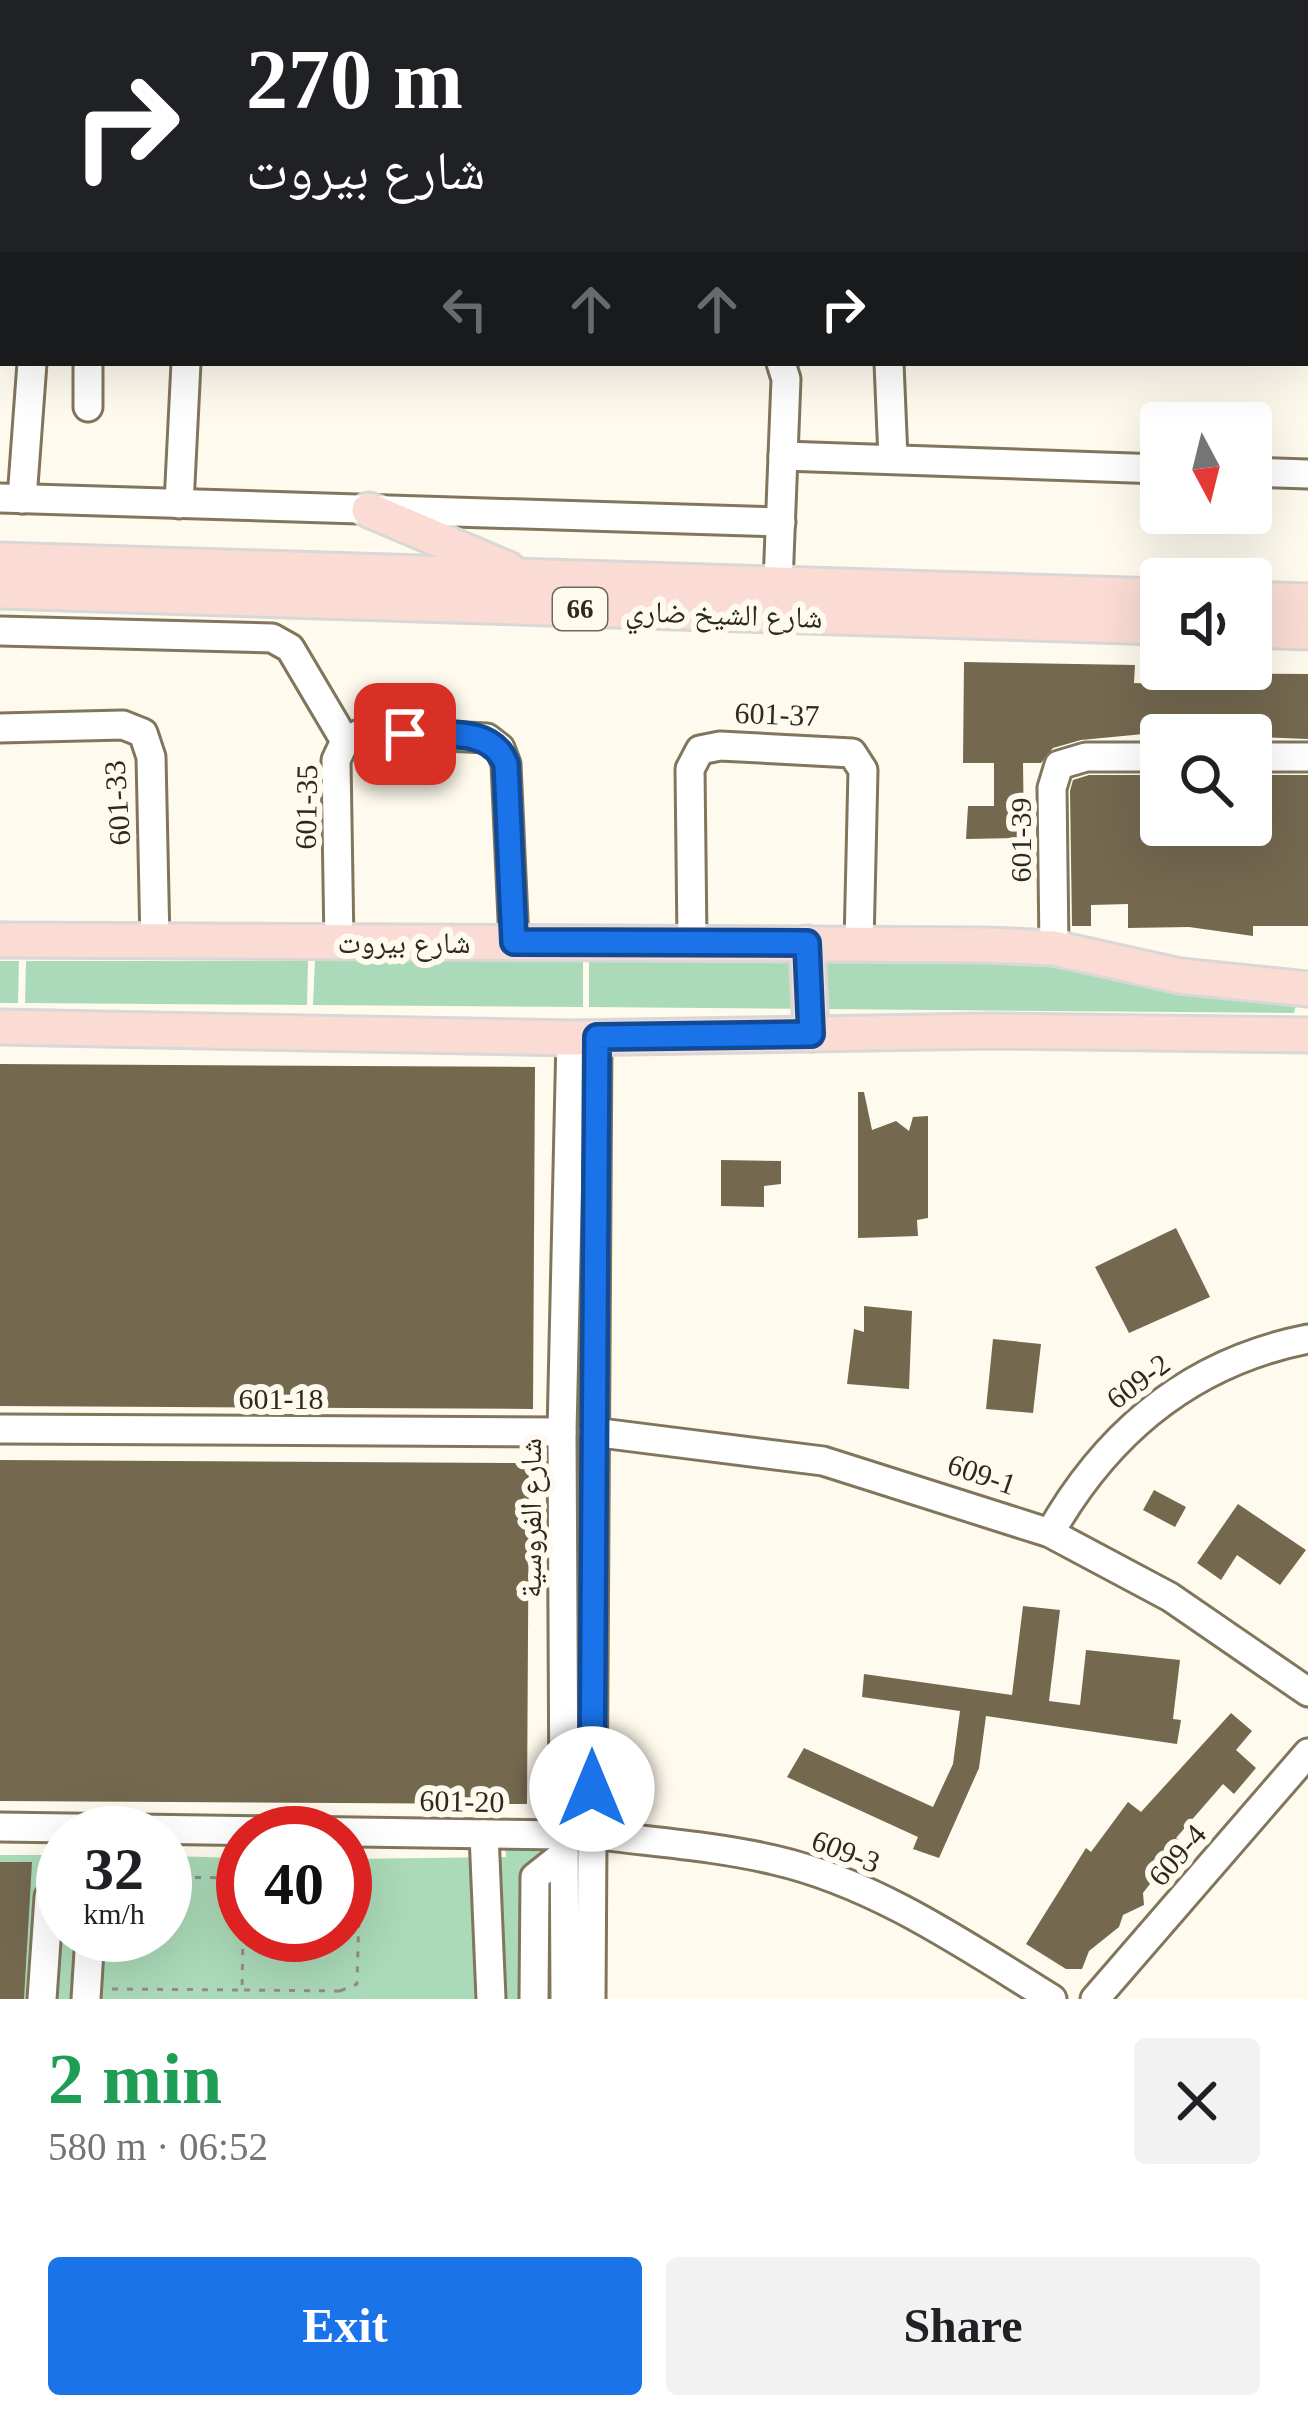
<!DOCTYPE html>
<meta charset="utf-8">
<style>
:root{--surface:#fff;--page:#f2f2f2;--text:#202124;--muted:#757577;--accent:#1a73e8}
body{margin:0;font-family:"Times New Roman","Noto Naskh Arabic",serif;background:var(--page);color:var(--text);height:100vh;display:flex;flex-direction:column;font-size:45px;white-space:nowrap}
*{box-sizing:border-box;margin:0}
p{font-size:39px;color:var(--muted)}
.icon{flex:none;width:66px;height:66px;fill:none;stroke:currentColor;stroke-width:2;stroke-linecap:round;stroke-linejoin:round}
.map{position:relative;height:1999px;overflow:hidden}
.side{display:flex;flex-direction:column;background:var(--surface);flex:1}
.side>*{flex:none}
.banner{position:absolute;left:0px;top:0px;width:1308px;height:366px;box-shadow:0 12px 48px #0002;background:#202124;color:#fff;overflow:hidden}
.needle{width:78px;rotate:173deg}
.fabs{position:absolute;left:1140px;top:402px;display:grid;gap:24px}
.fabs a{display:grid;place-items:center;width:132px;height:132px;border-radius:12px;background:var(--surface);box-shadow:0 12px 48px #0002;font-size:60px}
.speed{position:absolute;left:36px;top:1806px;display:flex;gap:24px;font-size:60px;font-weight:700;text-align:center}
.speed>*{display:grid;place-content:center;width:156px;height:156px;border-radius:50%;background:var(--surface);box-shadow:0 12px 48px #0002;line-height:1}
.speed small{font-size:30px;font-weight:400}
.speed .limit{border:18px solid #d22;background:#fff;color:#111}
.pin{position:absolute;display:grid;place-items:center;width:102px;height:102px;color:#fff;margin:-51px;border-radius:24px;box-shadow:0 6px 18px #0006}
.me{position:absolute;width:132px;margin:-66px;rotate:0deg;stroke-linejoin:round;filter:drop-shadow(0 0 9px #0008)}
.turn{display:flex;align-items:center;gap:42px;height:252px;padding:0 48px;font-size:54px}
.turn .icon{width:156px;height:156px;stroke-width:2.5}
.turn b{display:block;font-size:84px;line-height:102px}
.lanes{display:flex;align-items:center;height:114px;padding:0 48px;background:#0003;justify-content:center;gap:60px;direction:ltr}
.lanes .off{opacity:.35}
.round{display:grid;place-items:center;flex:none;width:126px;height:126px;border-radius:12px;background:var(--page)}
.head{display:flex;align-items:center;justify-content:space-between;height:204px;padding:0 48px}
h1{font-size:72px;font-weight:700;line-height:90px;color:#1e9e55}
.cta{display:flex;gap:24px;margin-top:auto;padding:24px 48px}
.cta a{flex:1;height:138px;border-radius:12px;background:var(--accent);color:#fff;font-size:48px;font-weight:700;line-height:138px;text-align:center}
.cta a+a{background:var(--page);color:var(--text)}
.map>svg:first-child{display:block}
</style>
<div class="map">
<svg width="1308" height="1999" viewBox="0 0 1308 1999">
<rect width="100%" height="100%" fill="#fffaee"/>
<!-- green -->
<g fill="#abdab8">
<polygon points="0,961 19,961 18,1003 0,1003"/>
<polygon points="26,961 308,961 307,1005 25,1003"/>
<polygon points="315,961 583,961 583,1007 313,1005"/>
<polygon points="589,961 1013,962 1297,1001 1294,1013 589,1007"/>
<polygon points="505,1846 534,1846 542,1851 542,1999 0,1999 0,1855 63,1855 63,1935 165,1935 165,1856 243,1858 243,1935 345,1935 345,1859 506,1857"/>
</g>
<!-- building -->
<g fill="#74684f">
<polygon points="964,662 1135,665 1134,683 1190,685 1190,673 1308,674 1308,739 1154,733 1081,740 1053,748 1041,763 1023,763 1024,838 966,839 968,806 994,806 994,763 963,763"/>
<polygon points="1089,775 1161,775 1161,825 1251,825 1251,775 1308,775 1308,926 1253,926 1253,936 1189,927 1128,928 1128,904 1091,905 1091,926 1072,926 1070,791 1073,780"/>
<polygon points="0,1064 535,1067 533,1409 0,1406"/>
<polygon points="858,1092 864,1092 872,1130 896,1121 909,1131 913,1117 928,1116 928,1218 917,1220 918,1236 858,1238"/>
<polygon points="721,1160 781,1161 781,1184 764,1186 764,1207 721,1206"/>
<polygon points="1176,1228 1210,1297 1129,1333 1095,1267"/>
<polygon points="864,1306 912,1311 909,1389 847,1384 854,1329 864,1332"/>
<polygon points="993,1339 1041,1344 1033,1413 986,1409"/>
<polygon points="0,1460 529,1463 527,1804 0,1801"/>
<polygon points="1154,1490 1186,1507 1175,1527 1143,1510"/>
<polygon points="1238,1504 1306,1550 1280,1585 1237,1555 1221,1580 1197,1563"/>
<polygon points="1023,1606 1060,1610 1049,1701 1080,1705 1086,1650 1180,1660 1173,1719 1181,1720 1177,1744 986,1716 979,1768 939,1858 913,1849 918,1837 787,1777 804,1748 933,1807 953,1764 960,1711 862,1697 864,1674 1012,1695"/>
<polygon points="1231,1713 1252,1731 1236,1750 1256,1768 1234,1794 1223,1784 1176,1838 1182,1842 1143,1893 1144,1905 1123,1915 1119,1927 1089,1951 1082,1969 1066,1969 1026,1944 1086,1848 1091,1852 1128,1802 1141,1812"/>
<polygon points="0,1862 32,1862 24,1999 0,1999"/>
</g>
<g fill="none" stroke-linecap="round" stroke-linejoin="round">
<defs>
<g id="minor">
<polyline points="90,3 90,0"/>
<polyline points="188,3 188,0"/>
<polyline points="501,3 501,0"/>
<polyline points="912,3 912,0"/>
<polyline points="0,84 3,84"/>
<polyline points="1305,122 1308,122"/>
<polyline points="0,259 3,259"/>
<polyline points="1305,291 1308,291"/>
<polyline points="889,363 893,459"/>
<polyline points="88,407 88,363"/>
<polyline points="783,456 1161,469"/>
<polyline points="1251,472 1308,474"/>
<polyline points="0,498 781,522"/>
<polyline points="22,499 32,363"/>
<polyline points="179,504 186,363"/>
<polyline points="778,584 786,379 781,363"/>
<polyline points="0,631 272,638 290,648 345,741"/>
<polyline points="0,728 123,725 143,733 151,757 155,942"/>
<polyline points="1251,757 1308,757"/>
<polyline points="692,941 690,769 700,750 720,746 852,753 863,770 859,944"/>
<polyline points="339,943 336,760 345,741 364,732 487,738 500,748 506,764 514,942"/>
<polyline points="1054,948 1052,788 1059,765 1086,757 1161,757"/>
<polyline points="0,1429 562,1432"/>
<polyline points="593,1432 823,1461 1050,1533 1170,1597 1308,1692"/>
<path d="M1050,1533C1108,1431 1191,1362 1308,1339"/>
<polyline points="0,1827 564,1835"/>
<polyline points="484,1834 491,1999"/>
<path d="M592,1834C652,1842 715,1846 774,1860C875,1883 965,1945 1052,1999"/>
<polyline points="42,1999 49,1897 63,1887"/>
<polyline points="86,1999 90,1935"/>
<polyline points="534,1999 535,1877 564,1854"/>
<polyline points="565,1999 562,1432 571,1038"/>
<polyline points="591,1999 597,1037"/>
<polyline points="1095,1999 1308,1753"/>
</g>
<g id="major">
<polyline points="369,510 508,569"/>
<polyline points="0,560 1161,596"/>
<polyline points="0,591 1161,627"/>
<polyline points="1251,599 1308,601"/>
<polyline points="1251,630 1308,632"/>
<polyline points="0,940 988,945 1054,948 1180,976 1308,989"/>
<polyline points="807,943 811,1034"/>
<polyline points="0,1027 571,1038 991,1031 1308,1035"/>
</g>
</defs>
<!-- minor casing -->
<use href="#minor" stroke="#81765c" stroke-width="33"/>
<!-- major casing -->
<use href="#major" stroke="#d9d8d6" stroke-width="39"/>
<!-- path -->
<g stroke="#928d82" stroke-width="3" stroke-dasharray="6 9" stroke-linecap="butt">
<polyline points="165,1877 243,1878"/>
<polyline points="112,1989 242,1990 243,1935"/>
<polyline points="244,1990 340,1991 340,1999"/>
<polyline points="340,1991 357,1984 360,1878 345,1878"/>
</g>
<!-- minor -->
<use href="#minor" stroke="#fff" stroke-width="27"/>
<!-- major -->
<use href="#major" stroke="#fadcd4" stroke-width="33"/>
</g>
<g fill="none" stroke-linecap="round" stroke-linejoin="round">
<defs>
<path id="route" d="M405,734C441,736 491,725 506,764L514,942L807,943L811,1034L597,1037L592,1789"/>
</defs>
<!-- route casing -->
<use href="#route" stroke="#114b97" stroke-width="30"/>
<!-- route -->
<use href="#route" stroke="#1a73e8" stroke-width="21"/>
</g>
<g text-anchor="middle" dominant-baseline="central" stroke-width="12" stroke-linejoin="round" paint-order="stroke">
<!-- shield labels -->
<rect fill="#fffaee" stroke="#6d685c" stroke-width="3" x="553" y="588" width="54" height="42" rx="9"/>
<g font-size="27" font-weight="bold" fill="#2e291e">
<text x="580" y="609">66</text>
</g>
<!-- street labels -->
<g font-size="30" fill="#2e291e" stroke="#fffaee">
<text transform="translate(724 614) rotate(2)">شارع الشيخ ضاري</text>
<text transform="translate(777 714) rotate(2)">601-37</text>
<text transform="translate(117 803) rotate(-94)">601-33</text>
<text transform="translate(306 807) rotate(-89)">601-35</text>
<text transform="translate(1020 840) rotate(-90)">601-39</text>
<text x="404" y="942">شارع بيروت</text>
<text transform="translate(1138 1381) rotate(-37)">609-2</text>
<text x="281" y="1398">601-18</text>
<text transform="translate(982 1474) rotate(19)">609-1</text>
<text transform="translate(530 1518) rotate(-90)">شارع الفروسية</text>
<text transform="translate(462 1801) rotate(1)">601-20</text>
<text transform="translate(846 1851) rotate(21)">609-3</text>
<text transform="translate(1177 1855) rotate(-49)">609-4</text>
</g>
</g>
</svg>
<div class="fabs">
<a><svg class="needle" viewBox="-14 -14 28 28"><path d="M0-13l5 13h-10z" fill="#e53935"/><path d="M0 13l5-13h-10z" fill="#757577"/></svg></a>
<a><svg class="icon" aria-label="sound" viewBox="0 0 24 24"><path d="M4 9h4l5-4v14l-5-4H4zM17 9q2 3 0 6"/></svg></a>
<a><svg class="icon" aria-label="search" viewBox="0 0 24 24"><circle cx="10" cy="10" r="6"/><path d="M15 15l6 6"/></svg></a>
</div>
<div class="speed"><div>32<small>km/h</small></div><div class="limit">40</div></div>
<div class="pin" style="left:405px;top:734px;background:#d93025"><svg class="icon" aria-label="arrive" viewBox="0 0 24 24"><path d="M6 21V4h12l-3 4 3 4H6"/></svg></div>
<svg class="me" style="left:592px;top:1789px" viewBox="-20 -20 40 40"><circle r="19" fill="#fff"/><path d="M0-13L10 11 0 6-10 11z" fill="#1a73e8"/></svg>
<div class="banner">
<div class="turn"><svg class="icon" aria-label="right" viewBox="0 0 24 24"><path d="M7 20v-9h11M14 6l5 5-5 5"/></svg><div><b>270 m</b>شارع بيروت</div></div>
<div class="lanes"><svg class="icon off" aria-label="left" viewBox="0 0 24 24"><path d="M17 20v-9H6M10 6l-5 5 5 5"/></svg><svg class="icon off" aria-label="ahead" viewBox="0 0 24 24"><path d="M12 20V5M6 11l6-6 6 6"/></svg><svg class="icon off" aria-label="ahead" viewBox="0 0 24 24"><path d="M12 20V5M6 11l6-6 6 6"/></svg><svg class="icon" aria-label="right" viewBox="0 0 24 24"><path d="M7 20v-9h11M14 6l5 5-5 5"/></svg></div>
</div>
</div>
<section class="side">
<div class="head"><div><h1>2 min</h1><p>580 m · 06:52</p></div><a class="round"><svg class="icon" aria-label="close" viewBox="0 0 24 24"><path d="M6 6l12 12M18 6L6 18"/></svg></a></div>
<div class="cta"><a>Exit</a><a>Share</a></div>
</section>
